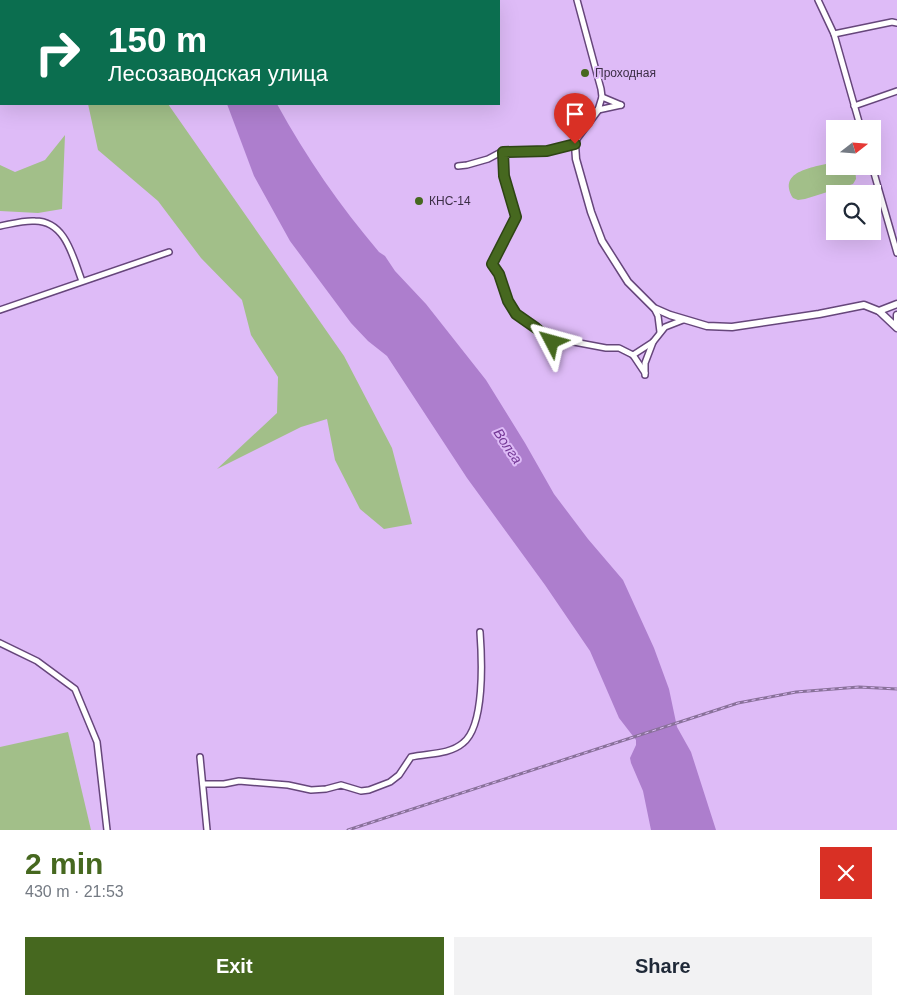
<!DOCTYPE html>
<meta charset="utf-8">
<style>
:root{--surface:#fff;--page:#f2f2f3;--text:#1f2937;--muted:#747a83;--accent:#46681f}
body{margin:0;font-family:Arial,sans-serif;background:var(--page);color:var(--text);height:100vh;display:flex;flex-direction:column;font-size:19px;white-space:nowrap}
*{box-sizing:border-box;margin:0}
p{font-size:16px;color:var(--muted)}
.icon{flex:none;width:28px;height:28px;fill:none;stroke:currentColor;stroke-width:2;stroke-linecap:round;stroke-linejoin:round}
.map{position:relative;height:830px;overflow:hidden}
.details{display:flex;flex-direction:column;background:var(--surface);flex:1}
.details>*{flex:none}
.banner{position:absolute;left:0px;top:0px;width:500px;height:105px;box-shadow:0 5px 20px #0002;background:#0b6e4f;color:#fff;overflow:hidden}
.needle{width:32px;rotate:73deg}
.buttons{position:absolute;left:826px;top:120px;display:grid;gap:10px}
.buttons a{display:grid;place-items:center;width:55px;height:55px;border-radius:0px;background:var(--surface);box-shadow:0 5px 20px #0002;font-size:25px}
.pin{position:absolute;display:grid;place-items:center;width:42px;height:42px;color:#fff;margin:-51px -21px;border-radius:50% 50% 50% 0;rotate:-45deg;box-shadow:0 0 5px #0007}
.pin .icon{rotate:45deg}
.me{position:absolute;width:55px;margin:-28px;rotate:309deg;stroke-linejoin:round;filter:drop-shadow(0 0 4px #0008)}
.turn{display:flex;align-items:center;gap:18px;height:105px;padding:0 25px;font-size:22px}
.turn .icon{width:65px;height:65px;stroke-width:2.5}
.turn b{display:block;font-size:35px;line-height:42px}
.round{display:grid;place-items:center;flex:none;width:52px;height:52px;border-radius:0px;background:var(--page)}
.head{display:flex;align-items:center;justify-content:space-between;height:85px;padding:0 25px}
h1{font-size:30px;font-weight:700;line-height:38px;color:var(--accent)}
.cta{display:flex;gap:10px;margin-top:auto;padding:10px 25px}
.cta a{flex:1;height:58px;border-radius:0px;background:var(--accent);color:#fff;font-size:20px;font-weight:700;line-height:58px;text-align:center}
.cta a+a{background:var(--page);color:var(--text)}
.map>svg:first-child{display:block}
</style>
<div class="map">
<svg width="897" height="830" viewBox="0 0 897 830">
<rect width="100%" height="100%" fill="#debbf7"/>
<!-- green -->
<g fill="#a2bf89">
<polygon points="88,104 168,104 344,356 392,448 412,524 384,529 360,509 335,460 327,419 301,427 217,469 277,413 278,377 251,335 242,300 201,258 158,201 98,150"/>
<polygon points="65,135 62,209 38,213 0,211 0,165 15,172 45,160"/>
<path d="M835,162V166H855L856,179L853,184L805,199L798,200L793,198C776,170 816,167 835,162Z"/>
<polygon points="68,732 91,830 0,830 0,747"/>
</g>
<!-- water -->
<path fill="#ad7ecd" d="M227,104H277C306,157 340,206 379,252L385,256L395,271L426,304L486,380L525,443L554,494L588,539L623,580L654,648L669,689L677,727L691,752L716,830H651L643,791L631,763L630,758L636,745V740L619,718L590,651L545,585L467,478L387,356L368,341L351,323L290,241L254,176Z"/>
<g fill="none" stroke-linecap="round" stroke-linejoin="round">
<!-- stream -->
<g stroke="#ad7ecd" stroke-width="1">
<polyline points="92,0 92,1"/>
<polyline points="0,73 1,71"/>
</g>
<defs>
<g id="minor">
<polyline points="577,0 601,89 602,97 598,110 621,105"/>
<polyline points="818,0 834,34 861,129"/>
<polyline points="834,34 892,22 897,23"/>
<polyline points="602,97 621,105"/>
<polyline points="854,106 897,91"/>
<polyline points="503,151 504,176 516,217 492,263 499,274 507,301 516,314 536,328 552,342 574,342 606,348 619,348 633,355"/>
<polyline points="458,166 467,165 488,159 503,151 547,151 575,144"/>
<polyline points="872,166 897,253"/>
<path d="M0,226C11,224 24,220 35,221C66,221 73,258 82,281"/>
<polyline points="654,308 658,316 660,332"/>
<polyline points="0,310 169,252"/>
<polyline points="633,355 653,342 665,327 683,320"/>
<polyline points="633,355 645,373"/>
<polyline points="645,375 645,363 653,342"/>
<polyline points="0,643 37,661 75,689 97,742 107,830"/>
<polyline points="200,757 207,830"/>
<path d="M203,784H224L239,781L288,785L311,790L326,789L341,785L361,791L369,790L390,782L399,775L411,757C428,753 449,755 463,743C485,726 482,659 480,632"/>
</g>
<g id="tertiary">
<polyline points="598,110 577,138 575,144 576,159 591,212 602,241 628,282 654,308 670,315 707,326 732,327 819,314 864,305 879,311 897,328"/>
<polyline points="879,311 897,304"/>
<polyline points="897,315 897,327"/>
</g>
</defs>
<!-- minor casing -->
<use href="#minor" stroke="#66467b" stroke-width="8"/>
<!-- tertiary casing -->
<use href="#tertiary" stroke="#66467b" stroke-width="9"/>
<!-- minor -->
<use href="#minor" stroke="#fff" stroke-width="5"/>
<!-- tertiary -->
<use href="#tertiary" stroke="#fff" stroke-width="6"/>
<defs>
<polyline id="rail" points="348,830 738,703 796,692 859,687 897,689"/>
</defs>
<!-- rail casing -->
<use href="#rail" stroke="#89719a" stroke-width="3"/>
<!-- rail -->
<use href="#rail" stroke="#debbf7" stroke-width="1" stroke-dasharray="4" stroke-linecap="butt"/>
</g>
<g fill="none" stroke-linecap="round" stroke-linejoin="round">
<defs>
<polyline id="route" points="552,342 536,328 516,314 508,301 499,274 492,264 516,217 504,176 503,152 547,151 575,144"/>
</defs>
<!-- route casing -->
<use href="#route" stroke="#2e4414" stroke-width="12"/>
<!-- route -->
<use href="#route" stroke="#46681f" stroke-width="9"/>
</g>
<!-- markers -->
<g fill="#46681f" stroke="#debbf7" stroke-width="2">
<circle cx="585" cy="73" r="5"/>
<circle cx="419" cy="201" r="5"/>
</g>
<g text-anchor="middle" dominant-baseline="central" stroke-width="4" stroke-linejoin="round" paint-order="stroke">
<!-- poi labels -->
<g font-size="12" fill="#3c2e46" stroke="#debbf7" text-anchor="start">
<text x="595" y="73">Проходная</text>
<text x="429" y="201">КНС-14</text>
</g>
<!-- water labels -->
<g font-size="14" font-style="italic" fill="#733795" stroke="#debbf7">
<text transform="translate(508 446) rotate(56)">Волга</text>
</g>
</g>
</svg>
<div class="buttons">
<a><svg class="needle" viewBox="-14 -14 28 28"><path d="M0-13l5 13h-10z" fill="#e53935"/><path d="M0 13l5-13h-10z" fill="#747a83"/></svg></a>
<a><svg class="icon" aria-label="search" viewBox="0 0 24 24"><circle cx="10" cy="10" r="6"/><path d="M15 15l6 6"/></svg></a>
</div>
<div class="pin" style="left:575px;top:144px;background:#d93025"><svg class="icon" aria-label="arrive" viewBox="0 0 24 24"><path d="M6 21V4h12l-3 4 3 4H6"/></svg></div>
<svg class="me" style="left:552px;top:342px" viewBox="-20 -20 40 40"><path d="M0-17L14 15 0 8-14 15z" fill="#46681f" stroke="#fff" stroke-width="4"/></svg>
<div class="banner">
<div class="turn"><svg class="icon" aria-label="right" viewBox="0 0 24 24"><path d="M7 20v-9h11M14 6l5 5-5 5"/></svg><div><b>150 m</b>Лесозаводская улица</div></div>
</div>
</div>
<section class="details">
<div class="head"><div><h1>2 min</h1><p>430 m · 21:53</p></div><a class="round" style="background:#d93025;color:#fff"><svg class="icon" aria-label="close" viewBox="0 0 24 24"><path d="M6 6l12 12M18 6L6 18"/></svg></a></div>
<div class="cta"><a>Exit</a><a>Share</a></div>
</section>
